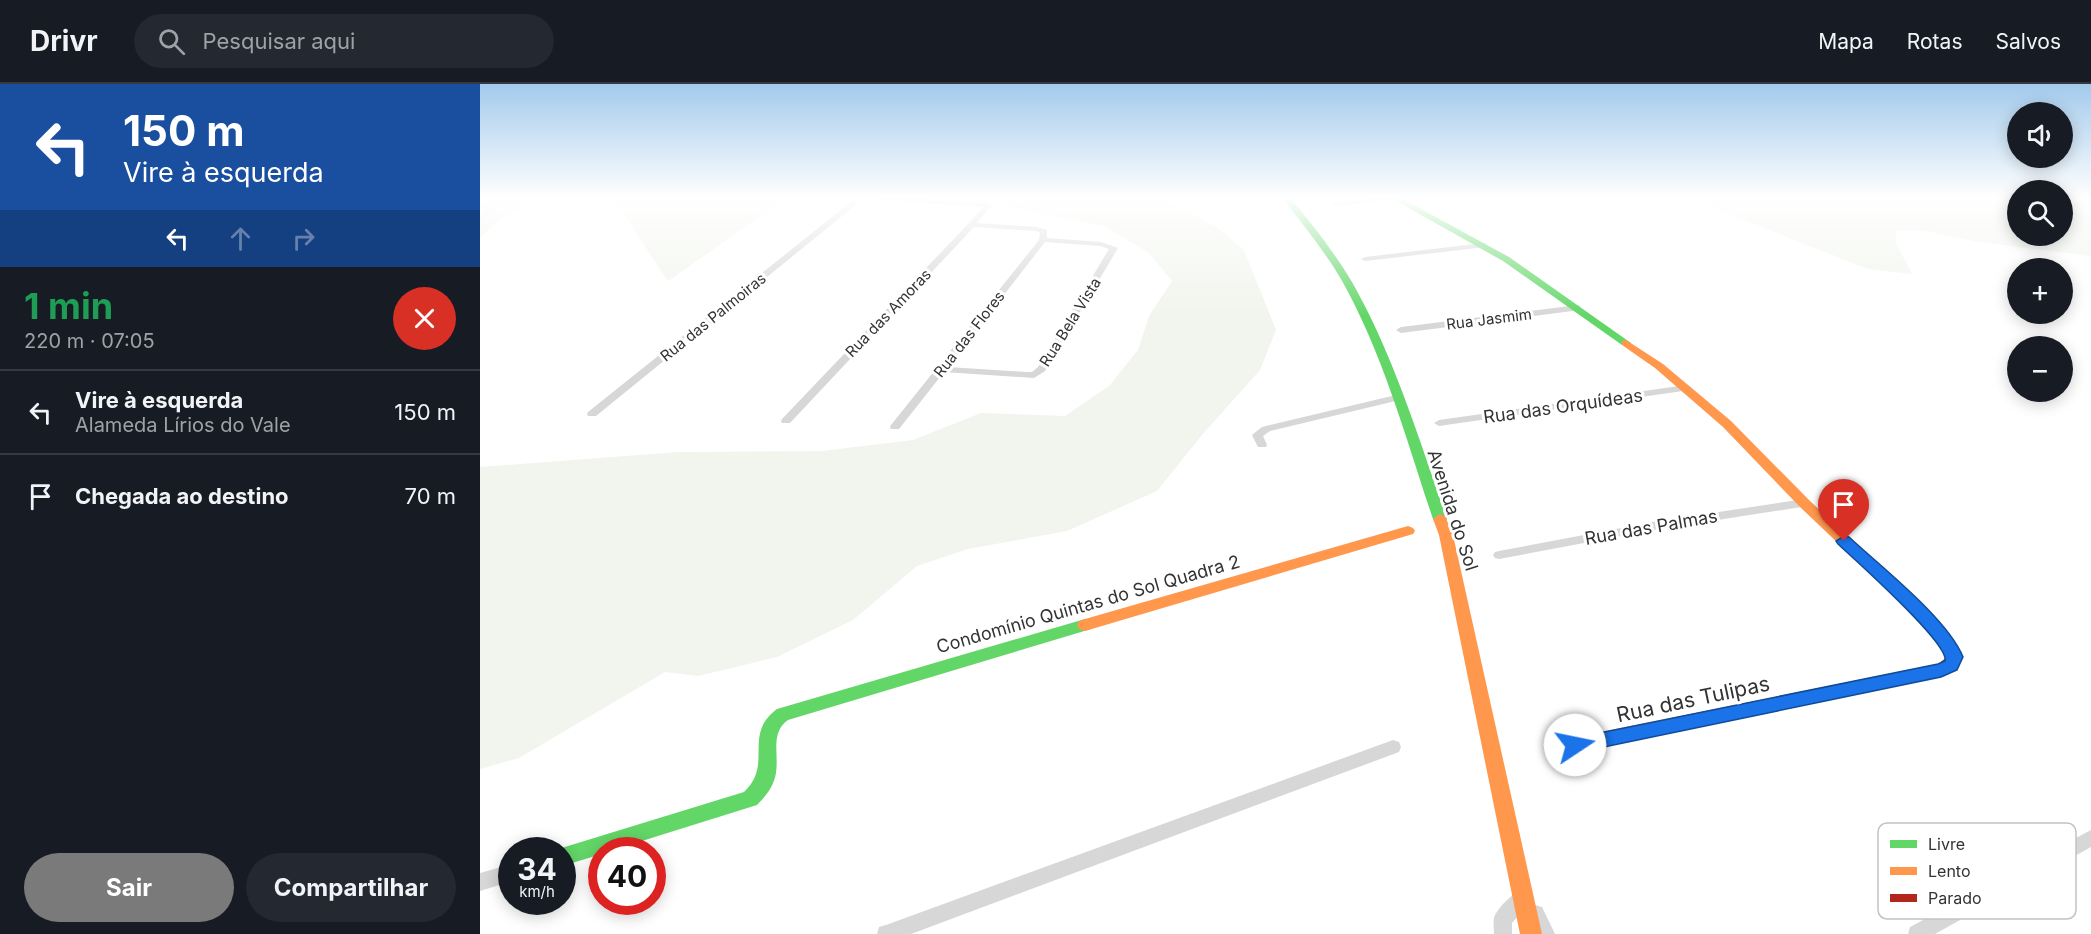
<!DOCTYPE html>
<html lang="pt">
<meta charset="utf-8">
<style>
:root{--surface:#171b24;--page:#242831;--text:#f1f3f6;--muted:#9ea1a6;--line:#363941;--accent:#7a7a7a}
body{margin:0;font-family:Inter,sans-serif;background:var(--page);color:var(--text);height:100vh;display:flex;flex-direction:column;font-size:22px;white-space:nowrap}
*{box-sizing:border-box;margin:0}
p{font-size:20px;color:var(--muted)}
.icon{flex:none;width:33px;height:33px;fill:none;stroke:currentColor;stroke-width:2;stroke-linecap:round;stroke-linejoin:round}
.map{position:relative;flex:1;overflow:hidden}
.side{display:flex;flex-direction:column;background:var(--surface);width:480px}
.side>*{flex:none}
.top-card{background:#1a4fa0;color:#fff;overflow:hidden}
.fabs{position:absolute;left:1527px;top:18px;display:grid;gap:12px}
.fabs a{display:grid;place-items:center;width:66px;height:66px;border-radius:50%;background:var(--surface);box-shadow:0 3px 15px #0003;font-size:30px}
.speed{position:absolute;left:18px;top:753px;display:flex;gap:12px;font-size:30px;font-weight:700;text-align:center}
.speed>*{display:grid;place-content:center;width:78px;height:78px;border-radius:50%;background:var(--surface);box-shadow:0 3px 15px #0003;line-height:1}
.speed small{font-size:15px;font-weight:400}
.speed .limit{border:9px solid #d22;background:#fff;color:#111}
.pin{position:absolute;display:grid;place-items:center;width:51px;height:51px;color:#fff;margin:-62px -26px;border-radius:50% 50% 50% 0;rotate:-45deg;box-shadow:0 0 6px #0007}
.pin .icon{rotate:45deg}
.me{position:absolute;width:66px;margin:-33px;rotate:79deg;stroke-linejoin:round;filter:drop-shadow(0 0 4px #0008)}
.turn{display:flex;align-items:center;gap:21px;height:126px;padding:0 24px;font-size:27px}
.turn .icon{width:78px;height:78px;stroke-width:2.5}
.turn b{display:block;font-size:42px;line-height:51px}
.lanes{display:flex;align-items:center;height:57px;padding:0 24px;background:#0003;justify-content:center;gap:30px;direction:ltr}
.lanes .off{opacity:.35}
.round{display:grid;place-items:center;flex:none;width:63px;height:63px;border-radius:32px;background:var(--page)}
.overview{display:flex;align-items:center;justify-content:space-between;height:102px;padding:0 24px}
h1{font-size:36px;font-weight:700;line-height:45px;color:#1e9e55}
.cta{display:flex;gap:12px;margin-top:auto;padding:12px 24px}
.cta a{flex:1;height:69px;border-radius:36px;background:var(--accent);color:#fff;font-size:24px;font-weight:700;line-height:69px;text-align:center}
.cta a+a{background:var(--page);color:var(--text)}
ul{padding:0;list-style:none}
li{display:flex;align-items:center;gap:18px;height:84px;padding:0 24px;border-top:2px solid var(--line)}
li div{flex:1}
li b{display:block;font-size:22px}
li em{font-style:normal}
header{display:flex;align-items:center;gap:36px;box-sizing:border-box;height:84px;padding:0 30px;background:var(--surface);border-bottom:2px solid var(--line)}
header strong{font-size:28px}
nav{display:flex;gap:33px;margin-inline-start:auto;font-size:21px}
.search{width:420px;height:54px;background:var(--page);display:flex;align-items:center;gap:15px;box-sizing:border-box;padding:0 21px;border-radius:33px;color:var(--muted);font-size:22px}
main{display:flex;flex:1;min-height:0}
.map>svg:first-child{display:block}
</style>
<header>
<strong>Drivr</strong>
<div class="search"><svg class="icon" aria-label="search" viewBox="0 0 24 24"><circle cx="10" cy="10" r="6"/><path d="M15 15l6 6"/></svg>Pesquisar aqui</div>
<nav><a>Mapa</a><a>Rotas</a><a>Salvos</a></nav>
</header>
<main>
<section class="side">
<div class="top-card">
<div class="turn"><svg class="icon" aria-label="left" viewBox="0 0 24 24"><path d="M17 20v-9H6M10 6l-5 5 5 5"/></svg><div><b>150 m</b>Vire à esquerda</div></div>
<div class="lanes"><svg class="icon" aria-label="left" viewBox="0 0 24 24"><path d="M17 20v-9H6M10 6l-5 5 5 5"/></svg><svg class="icon off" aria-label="ahead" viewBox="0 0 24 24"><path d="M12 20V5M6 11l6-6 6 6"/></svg><svg class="icon off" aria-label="right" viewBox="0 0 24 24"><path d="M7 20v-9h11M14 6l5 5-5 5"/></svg></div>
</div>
<div class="overview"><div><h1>1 min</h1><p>220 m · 07:05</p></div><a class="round" style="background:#d93025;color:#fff"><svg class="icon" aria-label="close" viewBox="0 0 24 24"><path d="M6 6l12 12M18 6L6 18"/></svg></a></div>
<ul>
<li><svg class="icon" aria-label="left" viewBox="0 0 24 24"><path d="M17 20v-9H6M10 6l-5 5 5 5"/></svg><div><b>Vire à esquerda</b><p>Alameda Lírios do Vale</p></div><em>150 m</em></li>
<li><svg class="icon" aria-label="arrive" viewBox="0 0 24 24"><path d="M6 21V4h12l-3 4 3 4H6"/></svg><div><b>Chegada ao destino</b></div><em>70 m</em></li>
</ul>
<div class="cta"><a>Sair</a><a>Compartilhar</a></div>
</section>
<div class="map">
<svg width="1611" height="850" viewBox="0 0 1611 850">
<rect width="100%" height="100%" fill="#fff"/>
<!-- green -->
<g fill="#f1f5ed">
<polygon points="0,113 58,113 16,139 0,154"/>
<polygon points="132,113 308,113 188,197"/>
<polygon points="516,113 681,113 737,143 764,166 796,246 780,286 722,351 677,407 587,447 488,465 437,482 373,536 297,573 218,592 185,588 39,674 0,685 0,383 198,368 342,367 433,356 501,329 585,332 629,302 658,266 669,232 692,197 669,169 624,142 511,120"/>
<polygon points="1206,113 1537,113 1538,152 1582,152 1583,113 1611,113 1611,172 1499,158 1446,147 1416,146 1416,159 1432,190 1388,185"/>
</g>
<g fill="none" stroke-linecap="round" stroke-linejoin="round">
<!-- stream -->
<polyline stroke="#ddebf3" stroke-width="3" points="0,137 8,126 8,116 4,113"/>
<!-- street -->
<g fill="#d7d7d7" fill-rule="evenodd">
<path d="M377,113H416L508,119L512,121L497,139L557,143L567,146V154L621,158L638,164L565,287L554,294L464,288L419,345H411L410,343L411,341L559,156L560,149L556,147L494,143L310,339H302L301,337L302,335L489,139L503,123L383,115L116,332H108L107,330L108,328ZM565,158L620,162L629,165L558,283L552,288H547L468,283Z"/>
<polygon points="903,113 919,114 915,116 856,122 852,120 856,118"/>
<polygon points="1003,159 1006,159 1006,163 885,177 881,175 885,173"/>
<polygon points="1097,221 1100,222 1100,226 921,249 916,246 921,243"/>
<polygon points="1206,301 1211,304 1210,306 959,342 954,339 959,336"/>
<polygon points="916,311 920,312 921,314 920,316 790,347 783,352 787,361 786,363 778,363 772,351 782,343"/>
<polygon points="1324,415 1330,419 1328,422 1173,446 1019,475 1015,474 1013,471 1015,468 1019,467 1173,438"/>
<polygon points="913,656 919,658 921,663 919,668 431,850 397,850 399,843 406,841"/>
<polygon points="1611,746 1611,763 1455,850 1428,850 1430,843"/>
<polygon points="32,780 32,797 0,807 0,789"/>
<path d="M1043,805L1049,808L1052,814L1049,820L1032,839V850H1014C1014,845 1013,839 1014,834C1017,824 1033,809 1043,805Z"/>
<polygon points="1055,821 1062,823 1075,850 1056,850 1046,830 1048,823"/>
</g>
<!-- fast -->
<g fill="#63d668" fill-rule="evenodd">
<path d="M802,113H810C832,140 854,168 872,198C914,272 939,355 967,435L965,438L960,440L953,435C926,355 903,269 861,195C844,166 822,140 802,113Z"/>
<polygon points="909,113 919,113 1029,173 1151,259 1150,261 1142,261 1023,177"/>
<path d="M605,535L611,537L613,541L611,545L308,636C290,649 299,669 296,689C294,702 286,712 277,721L133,766H122V770L82,782V766H75L264,708C294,680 262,651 297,625Z"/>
</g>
<!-- slow -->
<g fill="#ff974d" fill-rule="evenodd">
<path d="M1146,256L1183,280L1251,337L1329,416L1456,535L1473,557L1471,561C1458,565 1452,552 1446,543L1319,422L1243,343L1175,284L1142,261V257Z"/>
<polygon points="960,430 965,432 973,451 1062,850 1040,850 959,451 953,435"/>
<polygon points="928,442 933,444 935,447 933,450 605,547 599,545 597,541 599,537 605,535"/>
<polygon points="1196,633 1202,635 1205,640 1202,645 1196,647 1095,669 1089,666 1086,661 1089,656 1095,653"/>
</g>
<!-- jam -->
<polygon fill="#b3261e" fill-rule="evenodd" points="1465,551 1471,553 1483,573 1477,586 1461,593 1196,647 1190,645 1187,640 1190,635 1196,633 1458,580 1467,573 1457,557 1459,553"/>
</g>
<!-- sky -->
<linearGradient id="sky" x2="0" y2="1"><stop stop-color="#a3caec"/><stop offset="0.49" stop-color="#fff"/><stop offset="1" stop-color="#fff" stop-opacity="0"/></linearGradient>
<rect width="1611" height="232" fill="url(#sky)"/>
<!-- route -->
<path fill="#1a73e8" stroke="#114b97" stroke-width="1.5" d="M1364,452L1369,453C1400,482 1468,535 1483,573L1477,586L1461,593L1095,669L1089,667L1086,661L1089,656L1095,654L1458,580L1465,577C1470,560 1375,476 1358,460L1356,457Z"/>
<g text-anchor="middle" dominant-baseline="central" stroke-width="6" stroke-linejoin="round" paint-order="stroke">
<!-- far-street labels -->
<g font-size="15" fill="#333" stroke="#fff">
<text transform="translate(408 229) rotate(-46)">Rua das Amoras</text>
<text transform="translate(233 233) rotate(-39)">Rua das Palmoiras</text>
<text transform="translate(1009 235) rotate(-7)">Rua Jasmim</text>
<text transform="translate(590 238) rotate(-58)">Rua Bela Vista</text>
<text transform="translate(489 250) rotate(-52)">Rua das Flores</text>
</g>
<!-- street labels -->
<g font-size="18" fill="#333" stroke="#fff">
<text transform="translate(1083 322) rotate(-8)">Rua das Orquídeas</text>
<text transform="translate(973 426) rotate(72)">Avenida do Sol</text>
<text transform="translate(1171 443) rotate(-10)">Rua das Palmas</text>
<text transform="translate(608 520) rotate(-16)">Condomínio Quintas do Sol Quadra 2</text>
</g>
<!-- near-street labels -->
<g font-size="21" fill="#333" stroke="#fff">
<text transform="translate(1213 615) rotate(-12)">Rua das Tulipas</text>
</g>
</g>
<!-- legend -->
<rect x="1398" y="739" width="198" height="96" rx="9" fill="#fff" stroke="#c2c2c2" stroke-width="1.5"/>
<rect x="1410" y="756" width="27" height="8" fill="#63d668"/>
<rect x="1410" y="783" width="27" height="8" fill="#ff974d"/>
<rect x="1410" y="810" width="27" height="8" fill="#b3261e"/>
<g font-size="16" fill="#333">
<text x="1448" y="766">Livre</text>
<text x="1448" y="793">Lento</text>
<text x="1448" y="820">Parado</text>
</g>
</svg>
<div class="fabs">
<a><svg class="icon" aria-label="sound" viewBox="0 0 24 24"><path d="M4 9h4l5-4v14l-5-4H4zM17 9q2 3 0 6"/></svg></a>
<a><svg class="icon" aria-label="search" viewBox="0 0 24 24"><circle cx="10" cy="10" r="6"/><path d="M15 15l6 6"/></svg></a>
<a>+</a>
<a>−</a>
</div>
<div class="speed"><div>34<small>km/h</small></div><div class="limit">40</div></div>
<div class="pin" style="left:1364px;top:457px;background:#d93025"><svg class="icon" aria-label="arrive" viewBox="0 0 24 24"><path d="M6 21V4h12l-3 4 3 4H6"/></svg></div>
<svg class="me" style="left:1095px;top:661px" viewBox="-20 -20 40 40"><circle r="19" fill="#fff"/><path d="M0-13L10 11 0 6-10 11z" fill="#1a73e8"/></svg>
</div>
</main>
